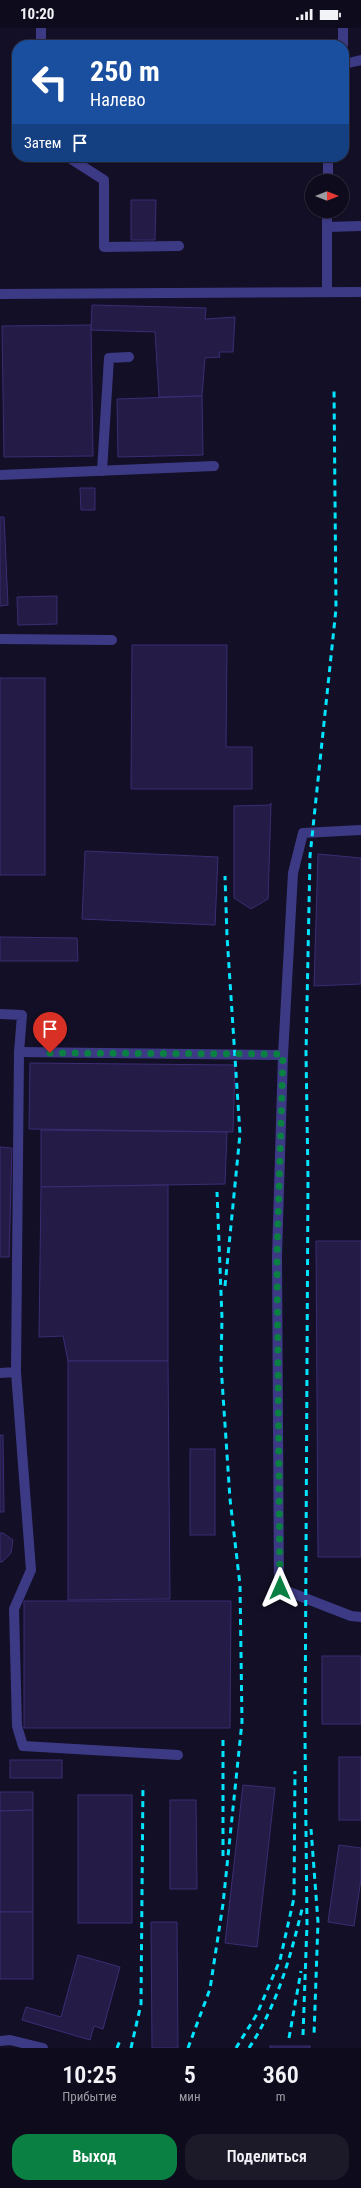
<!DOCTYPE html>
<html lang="ru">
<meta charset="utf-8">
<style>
:root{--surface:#0e0b1c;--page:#1c1929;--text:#f1f3f6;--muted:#9b9ba3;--line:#2e2b3b;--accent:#0b8043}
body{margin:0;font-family:"Roboto Condensed",sans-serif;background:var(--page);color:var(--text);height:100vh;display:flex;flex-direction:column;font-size:15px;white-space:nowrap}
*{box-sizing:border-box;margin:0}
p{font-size:13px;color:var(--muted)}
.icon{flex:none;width:22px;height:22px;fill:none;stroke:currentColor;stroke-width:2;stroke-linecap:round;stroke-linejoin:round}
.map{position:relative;height:2020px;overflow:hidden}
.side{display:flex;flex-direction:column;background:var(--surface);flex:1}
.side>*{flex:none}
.hud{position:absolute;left:12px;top:12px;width:337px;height:122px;border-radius:16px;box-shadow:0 1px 3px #0004,0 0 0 1px var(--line);background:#1a4fa0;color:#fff;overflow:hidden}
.needle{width:26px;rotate:90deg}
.tools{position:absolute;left:305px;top:146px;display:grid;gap:8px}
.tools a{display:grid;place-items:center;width:44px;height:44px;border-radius:50%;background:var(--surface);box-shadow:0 1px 3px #0004,0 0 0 1px var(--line);font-size:20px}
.pin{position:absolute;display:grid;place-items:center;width:34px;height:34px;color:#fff;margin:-41px -17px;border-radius:50% 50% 50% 0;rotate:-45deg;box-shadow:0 0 4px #0007}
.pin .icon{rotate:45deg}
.me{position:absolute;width:44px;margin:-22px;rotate:0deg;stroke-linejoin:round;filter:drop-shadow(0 0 3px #0008)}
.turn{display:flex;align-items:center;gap:14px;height:84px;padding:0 12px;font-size:18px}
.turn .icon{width:52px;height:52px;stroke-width:2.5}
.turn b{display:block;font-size:28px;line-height:34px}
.then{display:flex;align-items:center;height:38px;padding:0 12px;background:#0003;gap:8px;font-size:15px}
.eta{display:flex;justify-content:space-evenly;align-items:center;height:68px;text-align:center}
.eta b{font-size:24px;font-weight:600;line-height:28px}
.primary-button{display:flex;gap:8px;margin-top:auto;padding:8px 12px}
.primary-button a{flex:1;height:46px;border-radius:16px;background:var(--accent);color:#fff;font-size:16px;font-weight:600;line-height:46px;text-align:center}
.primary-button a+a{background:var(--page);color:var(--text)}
.status{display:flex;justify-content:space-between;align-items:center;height:28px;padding:0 20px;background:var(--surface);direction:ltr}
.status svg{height:11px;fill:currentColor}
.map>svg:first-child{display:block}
</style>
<div class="status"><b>10:20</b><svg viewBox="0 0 49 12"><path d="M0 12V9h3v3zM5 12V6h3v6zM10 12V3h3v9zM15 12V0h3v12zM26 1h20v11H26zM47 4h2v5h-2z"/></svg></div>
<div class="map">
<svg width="361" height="2020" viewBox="0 0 361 2020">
<rect width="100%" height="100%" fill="#130f26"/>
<!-- building -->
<g fill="#241b47" stroke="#3b2d73">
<polygon points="131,172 156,172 155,212 131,212"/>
<polygon points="92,277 206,280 205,291 235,289 233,324 219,324 220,329 205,330 202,368 159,369 155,304 91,302"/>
<polygon points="91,297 93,428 4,429 2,298"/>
<polygon points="202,368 203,427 118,429 117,371"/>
<polygon points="80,460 95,460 95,482 81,482"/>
<polygon points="0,489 4,489 8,577 0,578"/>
<polygon points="57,568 57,596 18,597 17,569"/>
<polygon points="132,617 227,617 226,719 252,719 252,761 131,761"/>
<rect x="0" y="650" width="45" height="197"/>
<polygon points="271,775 268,871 251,881 234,870 234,778 270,777"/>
<polygon points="85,823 218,829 215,897 82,891"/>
<polygon points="318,826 361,830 361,956 314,958"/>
<polygon points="0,909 77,910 78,933 0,933"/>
<polygon points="30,1035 235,1037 233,1104 29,1101"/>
<polygon points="41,1102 227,1104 225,1156 41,1159"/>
<polygon points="0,1119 12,1120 9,1229 0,1229"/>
<polygon points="168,1157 168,1333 68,1333 63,1308 39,1309 41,1159"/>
<polygon points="316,1213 361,1213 361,1529 318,1529"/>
<polygon points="68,1333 168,1333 170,1571 68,1572"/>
<polygon points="0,1407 3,1407 4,1484 0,1484"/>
<rect x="190" y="1421" width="25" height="86"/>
<polygon points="0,1505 3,1505 13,1512 11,1525 2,1534 0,1534"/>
<polygon points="24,1573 231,1573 230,1700 24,1700"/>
<rect x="322" y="1628" width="39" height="68"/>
<rect x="339" y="1729" width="22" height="63"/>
<rect x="10" y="1732" width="52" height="18"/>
<polygon points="243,1757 275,1760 257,1919 225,1915"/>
<polygon points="0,1764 33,1764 33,1782 0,1783"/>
<rect x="78" y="1767" width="54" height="128"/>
<polygon points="170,1772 196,1772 197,1861 170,1861"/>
<polygon points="33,1782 33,1884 0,1884 0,1783"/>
<polygon points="339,1817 361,1820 361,1851 354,1898 328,1894"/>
<rect x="0" y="1884" width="33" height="67"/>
<polygon points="151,1894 177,1894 178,2020 152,2020"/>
<polygon points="78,1927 120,1939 103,2001 94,1998 90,2012 22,1992 26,1979 61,1989"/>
<rect x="270" y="2018" width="40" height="2"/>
</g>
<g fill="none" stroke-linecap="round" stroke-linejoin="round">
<!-- minor -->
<g stroke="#3d3a85" stroke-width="10">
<polyline points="41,0 41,17"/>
<polyline points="343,17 343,0"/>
<polyline points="344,36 361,32"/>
<polyline points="68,129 104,152 104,219 179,218"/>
<polyline points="328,153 328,129"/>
<polyline points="327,183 327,264"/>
<polyline points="327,199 361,198"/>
<polyline points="0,266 361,264"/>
<polyline points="102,443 109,330 129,329"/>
<polyline points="0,447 214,438"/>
<polyline points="0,611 112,612"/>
<polyline points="0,986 22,987 19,1024 16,1344 0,1345"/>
<polyline points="19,1024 283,1027 293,845 303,805 361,802"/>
<polyline points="283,1027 277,1228 279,1560 351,1588 361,1589"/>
<polyline points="16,1344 31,1542 14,1581 17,1698 23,1718 178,1727"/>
<polyline points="0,2013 10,2012 43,2020"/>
</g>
<!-- rail -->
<g stroke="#00e5ff" stroke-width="3" stroke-dasharray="6 5" stroke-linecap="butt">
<polyline points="225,1258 240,1106 227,908 225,848"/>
<polyline points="311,1801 318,1894 314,2007"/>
<polyline points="223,1828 223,1708"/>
<polyline points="303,2007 307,1896 305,1711 308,1150 306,1026 310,828 336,581 334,359"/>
<polyline points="289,2010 301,1943"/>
<polyline points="117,2020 121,2010"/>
<polyline points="131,2020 141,1976 143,1757"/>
<polyline points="188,2020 210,1961 223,1876 242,1694 240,1557 230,1471 221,1337 222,1290 217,1164"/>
<polyline points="236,2020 257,1986 280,1932 294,1870 295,1743"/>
<path d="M249,2020C278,1976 291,1927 303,1877"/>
</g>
</g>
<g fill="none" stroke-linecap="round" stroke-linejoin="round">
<!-- route -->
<polyline stroke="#0b8043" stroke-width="7" stroke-dasharray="0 12.6" points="50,1025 283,1026 277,1228 280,1560"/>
</g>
</svg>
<div class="tools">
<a><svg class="needle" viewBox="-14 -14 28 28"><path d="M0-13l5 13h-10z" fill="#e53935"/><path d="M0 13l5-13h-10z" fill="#9b9ba3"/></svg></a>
</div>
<div class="pin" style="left:50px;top:1025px;background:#d93025"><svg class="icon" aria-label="arrive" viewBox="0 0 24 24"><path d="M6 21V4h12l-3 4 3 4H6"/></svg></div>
<svg class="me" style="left:280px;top:1560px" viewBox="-20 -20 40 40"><path d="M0-17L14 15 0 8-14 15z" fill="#0b8043" stroke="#fff" stroke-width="4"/></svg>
<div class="hud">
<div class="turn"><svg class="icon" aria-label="left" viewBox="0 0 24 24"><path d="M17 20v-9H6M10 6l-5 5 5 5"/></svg><div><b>250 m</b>Налево</div></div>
<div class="then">Затем<svg class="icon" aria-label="arrive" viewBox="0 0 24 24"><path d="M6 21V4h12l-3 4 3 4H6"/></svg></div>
</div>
</div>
<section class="side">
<div class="eta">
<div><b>10:25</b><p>Прибытие</p></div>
<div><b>5</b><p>мин</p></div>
<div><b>360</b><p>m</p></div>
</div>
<div class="primary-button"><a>Выход</a><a>Поделиться</a></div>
</section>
